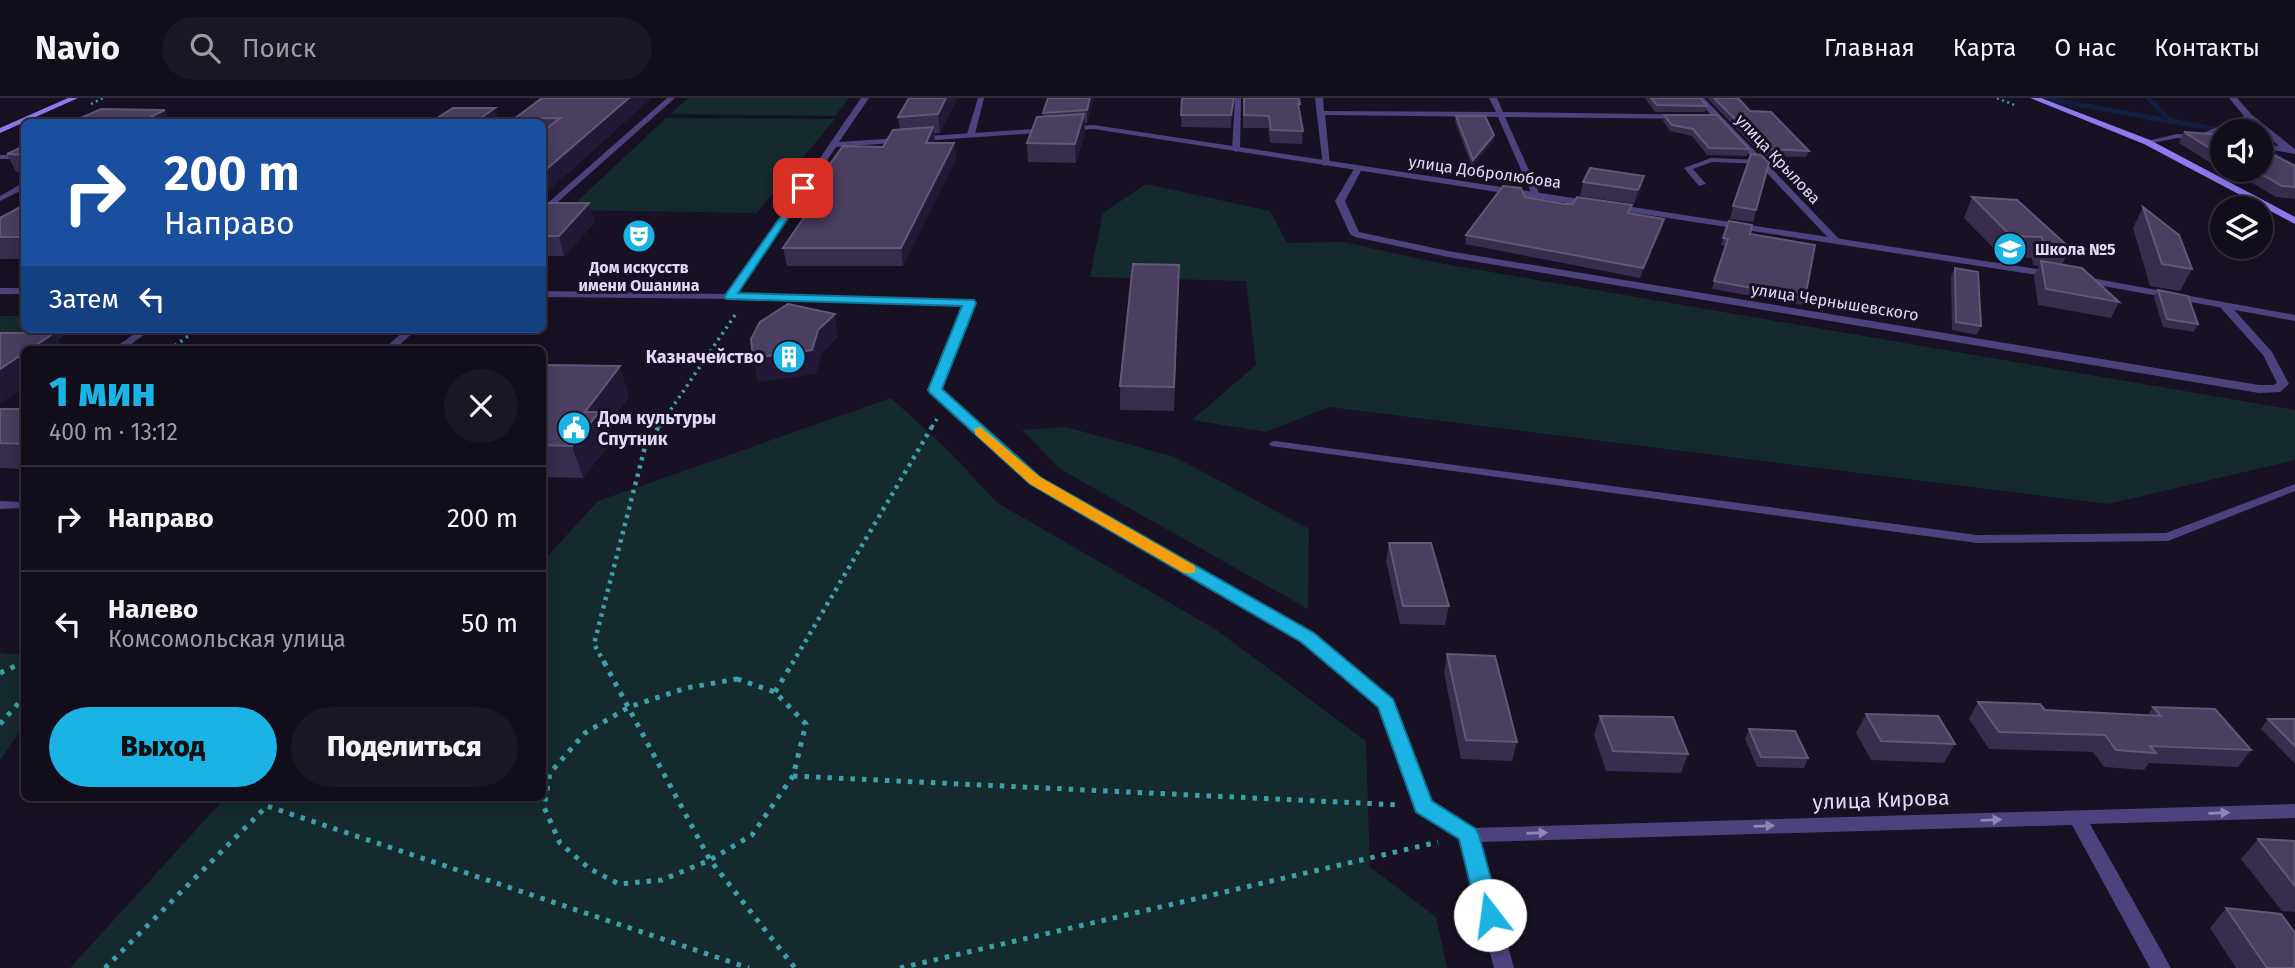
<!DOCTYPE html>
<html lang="ru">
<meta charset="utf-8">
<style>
:root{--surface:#110d1a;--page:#1a1623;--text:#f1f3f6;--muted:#9c9ca2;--line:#302d39;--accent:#1bb3e4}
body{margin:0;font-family:"Fira Sans",sans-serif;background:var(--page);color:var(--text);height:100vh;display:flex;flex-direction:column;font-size:26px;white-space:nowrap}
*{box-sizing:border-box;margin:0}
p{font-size:23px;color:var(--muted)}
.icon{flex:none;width:38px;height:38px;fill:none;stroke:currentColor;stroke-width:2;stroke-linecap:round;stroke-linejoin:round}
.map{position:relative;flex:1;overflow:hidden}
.side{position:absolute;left:21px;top:248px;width:525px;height:455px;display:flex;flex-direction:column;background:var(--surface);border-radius:10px;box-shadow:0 4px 18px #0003,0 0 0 2px var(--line)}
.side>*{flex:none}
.top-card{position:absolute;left:21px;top:21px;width:525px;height:214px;border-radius:10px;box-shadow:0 4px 18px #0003,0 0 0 2px var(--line);background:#1a4fa0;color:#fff;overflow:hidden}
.tools{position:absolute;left:2210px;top:21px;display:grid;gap:14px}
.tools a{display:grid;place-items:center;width:63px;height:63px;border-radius:50%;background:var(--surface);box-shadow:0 4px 18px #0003,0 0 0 2px var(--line);font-size:35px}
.pin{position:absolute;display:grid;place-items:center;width:60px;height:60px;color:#fff;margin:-30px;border-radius:14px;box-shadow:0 4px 10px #0006}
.me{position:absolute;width:77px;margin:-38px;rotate:345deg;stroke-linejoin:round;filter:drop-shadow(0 0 5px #0008)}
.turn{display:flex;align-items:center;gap:24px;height:147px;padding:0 28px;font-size:32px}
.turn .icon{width:91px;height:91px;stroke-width:2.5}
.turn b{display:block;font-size:49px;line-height:60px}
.then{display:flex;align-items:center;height:66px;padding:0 28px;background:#0003;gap:14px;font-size:26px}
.round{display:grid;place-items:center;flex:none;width:74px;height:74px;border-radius:37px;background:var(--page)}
.head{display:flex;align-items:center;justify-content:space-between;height:119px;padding:0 28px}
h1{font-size:42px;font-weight:800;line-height:52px;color:var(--accent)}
.button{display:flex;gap:14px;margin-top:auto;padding:14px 28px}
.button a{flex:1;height:80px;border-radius:42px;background:var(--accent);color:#111;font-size:28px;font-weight:800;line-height:80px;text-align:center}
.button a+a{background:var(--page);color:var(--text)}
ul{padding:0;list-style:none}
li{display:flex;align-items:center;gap:21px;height:105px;padding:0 28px;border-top:2px solid var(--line)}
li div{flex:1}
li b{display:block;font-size:26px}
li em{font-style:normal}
header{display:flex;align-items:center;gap:42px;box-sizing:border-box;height:98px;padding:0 35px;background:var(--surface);border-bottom:2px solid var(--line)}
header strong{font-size:33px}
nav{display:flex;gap:38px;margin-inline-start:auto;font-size:24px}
.search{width:490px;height:63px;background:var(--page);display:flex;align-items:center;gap:18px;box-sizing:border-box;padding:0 24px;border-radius:38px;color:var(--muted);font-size:26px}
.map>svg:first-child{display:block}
</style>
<header>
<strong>Navio</strong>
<div class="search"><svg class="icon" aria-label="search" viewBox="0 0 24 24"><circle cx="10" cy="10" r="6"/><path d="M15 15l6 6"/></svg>Поиск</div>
<nav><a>Главная</a><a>Карта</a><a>О нас</a><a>Контакты</a></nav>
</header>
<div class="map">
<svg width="2295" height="870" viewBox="0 0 2295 870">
<rect width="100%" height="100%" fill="#171123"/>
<!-- green -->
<g fill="#152a2c">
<polygon points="688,0 849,0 835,18 671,16"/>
<polygon points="666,20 835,21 757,115 568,112"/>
<polygon points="1146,86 1270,113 1287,145 1344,144 1438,165 2295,312 2295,362 2108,406 1329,309 1266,334 1192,322 1256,267 1246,183 1090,179 1103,115"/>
<polygon points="0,218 24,218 24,231 74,231 43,252 24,252 0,281"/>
<polygon points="891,300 952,356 996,404 1215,531 1366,643 1370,769 1436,819 1447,870 70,870 225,700 542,700 543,463 598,403"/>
<polygon points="1066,329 1175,359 1309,431 1308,511 1060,371 1022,332"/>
<polygon points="0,555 24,557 24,628 0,662"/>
</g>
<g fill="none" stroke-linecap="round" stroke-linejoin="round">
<!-- stream -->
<g stroke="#121d41" stroke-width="5">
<polyline points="2042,0 2226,33"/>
<polyline points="2148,0 2169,21"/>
<polyline points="2261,48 2295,69"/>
</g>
<!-- path-far3 -->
<g stroke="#3da0a9" stroke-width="2.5" stroke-dasharray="2 3.5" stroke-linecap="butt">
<polyline points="1997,0 2017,8"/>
<polyline points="91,6 103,0"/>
</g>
<!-- path-far2 -->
<g stroke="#3da0a9" stroke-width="3.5" stroke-dasharray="2.5 4.5" stroke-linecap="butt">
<polyline points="169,252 198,231"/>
<polyline points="659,329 735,217"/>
<polyline points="932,329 937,321"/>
</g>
<!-- path-far1 -->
<g stroke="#3da0a9" stroke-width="4.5" stroke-dasharray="3.5 5" stroke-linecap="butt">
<polyline points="20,566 24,564"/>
<polyline points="605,566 594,546 645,349 660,327"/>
<polyline points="792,566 933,327"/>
</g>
<!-- path -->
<g stroke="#3da0a9" stroke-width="5" stroke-dasharray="4.5 7" stroke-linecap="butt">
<polyline points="604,564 710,762 795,870"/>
<polyline points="0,575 24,564"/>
<polygon points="737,581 775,594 806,626 793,678 752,737 710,762 662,782 619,786 590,771 560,745 544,709 550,675 585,635 629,609 686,590"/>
<polyline points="775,594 793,564"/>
<polyline points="0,626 24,599"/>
<polyline points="793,678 1401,707"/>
<polyline points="105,870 267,708 749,870"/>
<polyline points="900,870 1438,744"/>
</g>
<!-- service -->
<g fill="#4c427d" fill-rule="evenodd">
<polygon points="978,0 984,0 975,36 971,38 967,36"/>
<polygon points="1235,0 1241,0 1240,52 1236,54 1232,52"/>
<rect x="0" y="57" width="24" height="4"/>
<polygon points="1711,60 1763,62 1767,64 1763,66 1712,64 1693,71 1706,86 1699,88 1684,70"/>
<polygon points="21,86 24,86 24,91 0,103 0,98"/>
<polygon points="141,231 152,231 123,252 112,252"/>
<polygon points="406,231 417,231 394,252 383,252"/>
<polygon points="1275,343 1977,437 2166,435 2295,386 2295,393 2168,443 1977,445 1271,348 1269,346 1271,344"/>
<polygon points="0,403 24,404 24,410 0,411"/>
</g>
<!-- minor -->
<g fill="#4c427d" fill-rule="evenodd">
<polygon points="667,0 675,0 542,118 542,110"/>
<polygon points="1315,0 1323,0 1324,13 1496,14 1489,0 1497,0 1503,14 1711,17 1696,0 1704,0 1840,142 1832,144 1716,21 1505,19 1540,97 1536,100 1532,97 1498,19 1325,17 1330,66 1323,68"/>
<polygon points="2229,0 2237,0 2252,17 2295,51 2295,56 2261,50 2261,46 2279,48 2248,22 2208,38 2222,41 2222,45 2177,40 2147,46 2143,44 2177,36 2198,37 2244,18"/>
<polygon points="1358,68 1362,71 1345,103 1359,134 1448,153 2259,287 2273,287 2277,285 2263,257 2220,209 2220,205 2228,205 2272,254 2289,286 2280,294 2259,295 1448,159 1355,139 1350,136 1335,103 1354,71"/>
<polygon points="730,196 974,203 975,205 941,291 1040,380 1313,535 1392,601 1430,704 1471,730 2295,706 2295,720 2090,726 2171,870 2150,870 2072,727 1479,744 1514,870 1494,870 1460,741 1417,713 1379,608 1303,543 1030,386 931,295 929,292 963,208 726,201 726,197"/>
</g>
<!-- tertiary -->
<g fill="#4c427d" fill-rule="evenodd">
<polygon points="861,0 869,0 839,44 1094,27 1593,103 1598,106 1593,109 1094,31 836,49 734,201 542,199 542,193 727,196"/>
<polygon points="1613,106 2056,174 2061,177 2056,180 1610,111 1608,109"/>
<polygon points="2080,178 2295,217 2295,223 2076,183 2076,179"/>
<rect x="0" y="190" width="24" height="6"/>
</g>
<!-- secondary -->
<g fill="#8e7aef" fill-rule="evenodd">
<polygon points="68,0 78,0 0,35 0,30"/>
<polygon points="2030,0 2041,0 2150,42 2295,119 2295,126 2144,46"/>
</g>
</g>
<!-- wall -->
<g fill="#382c4f">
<polygon points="651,0 542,98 542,24 515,24 514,21"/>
<polygon points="909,0 957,0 940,35 934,35 935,45 954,45 956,61 903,168 787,168 783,150 822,93 820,80 883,49 900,32 898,19"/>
<polygon points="1094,0 1087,25 1084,25 1085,34 1076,65 1028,64 1027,45 1043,19 1043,15"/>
<polygon points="1182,0 1235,0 1231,30 1181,29"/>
<polygon points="1243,0 1300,6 1299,16 1303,33 1302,46 1270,45 1268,30 1243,30"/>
<polygon points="1645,0 1700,0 1707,8 1705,14 1655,14"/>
<polygon points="1707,0 1738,0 1750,13 1809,53 1806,59 1763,58"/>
<polygon points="1664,17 1749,51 1747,58 1707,57 1692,38 1670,33 1663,23"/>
<polygon points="1456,18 1494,37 1493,43 1472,69 1455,24"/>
<polygon points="2184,34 2222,37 2222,72 2261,72 2295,68 2295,101 2276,99 2242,79 2233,79 2179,45"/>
<polygon points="24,48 24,74 16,74 7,56"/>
<polygon points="1583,84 1641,92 1634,106 1580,98"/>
<polygon points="1525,99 1565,106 1632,107 1630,115 1662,131 1640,180 1465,146 1466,137"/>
<polygon points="1972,99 2070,150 2062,167 2119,204 2111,220 2038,207 2034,178 2039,168 2033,167 2032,160 2002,159 1964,120"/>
<polygon points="542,105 595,124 564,158 542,158"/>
<polygon points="24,107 24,161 0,161 0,120"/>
<polygon points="1733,108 1756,112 1753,124 1730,121"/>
<polygon points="2143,109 2192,171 2180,193 2150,188 2133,130"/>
<polygon points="1729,123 1750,136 1805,200 1802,207 1712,191 1726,148 1721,147"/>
<polygon points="1179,167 1174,313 1120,312 1120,288"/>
<polygon points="1955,170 1981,228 1977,237 1952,232 1951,178"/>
<polygon points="2158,192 2198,226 2194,234 2163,229 2154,200"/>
<polygon points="542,272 629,298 605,332 609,346 583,380 542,379"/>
<polygon points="0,311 24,311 24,371 0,370"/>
<polygon points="1389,445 1449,508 1445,527 1400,526 1386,463"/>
<polygon points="1447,556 1517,644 1512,663 1461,661 1444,575"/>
<polygon points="1978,604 2045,612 2147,618 2153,609 2251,652 2238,669 2149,665 2144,672 2104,669 2093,654 1989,651 1969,621"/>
<polygon points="1866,616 1955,646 1944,665 1871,662 1856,635"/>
<polygon points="1600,618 1688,656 1681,675 1606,673 1594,637"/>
<polygon points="2268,621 2295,621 2295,666 2261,631"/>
<polygon points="1749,631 1808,660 1804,670 1757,669 1745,641"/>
<polygon points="2258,741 2295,743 2295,814 2282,813 2241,761"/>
<polygon points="2226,810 2295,870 2236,870 2210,830"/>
</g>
<!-- shaded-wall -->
<g fill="#231936">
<polygon points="629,0 651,0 542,98 542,75"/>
<polygon points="946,0 957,0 940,35 938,16"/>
<polygon points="1090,0 1094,0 1087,25 1087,12"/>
<polygon points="1234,0 1235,0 1231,30 1231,17"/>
<polygon points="495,10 499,23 496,24 475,24"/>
<polygon points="165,12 171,24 140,24"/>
<polygon points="1084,16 1085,34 1076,65 1075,46"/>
<polygon points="933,29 935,45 926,45"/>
<polygon points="1494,37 1493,43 1472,69 1473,62"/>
<polygon points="954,45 956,61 903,168 901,150"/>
<polygon points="1644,78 1641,92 1634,106 1638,92"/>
<polygon points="589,105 595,124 564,158 559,138"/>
<polygon points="1664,121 1662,131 1640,180 1643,170"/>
<polygon points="835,216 838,239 822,255 816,276 758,284 753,260 818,232"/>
<polygon points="54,235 64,252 29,252"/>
<polygon points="24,255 24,289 0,306 0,271"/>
<polygon points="620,268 629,298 605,332 609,346 583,380 572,348 585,314"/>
</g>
<!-- building -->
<g fill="#4a3e61" stroke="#625679" stroke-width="2">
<polygon points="542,0 629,0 542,75 542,34 560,20 514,21"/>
<polygon points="909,0 946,0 938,16 898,19"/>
<polygon points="1048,0 1090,0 1087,12 1043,15"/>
<polygon points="1182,0 1234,0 1231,17 1181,17"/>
<polygon points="1244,0 1299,0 1300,6 1298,6 1303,33 1271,32 1269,18 1244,17"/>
<polygon points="1651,0 1700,0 1707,8 1657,7"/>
<polygon points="1714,0 1738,0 1750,13 1771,14 1809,53 1765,51"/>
<polygon points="453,10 495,10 475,24 431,24"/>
<polygon points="101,11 165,12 140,24 72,24"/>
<polygon points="1084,16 1075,46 1027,45 1037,19"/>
<polygon points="1664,17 1717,17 1749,51 1709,50 1693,31 1672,27"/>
<polygon points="1456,18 1485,18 1494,37 1473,62"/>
<polygon points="933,29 926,45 954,45 901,150 783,150 831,80 820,80 843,48 883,49 893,32"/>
<polygon points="2184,34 2222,37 2222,58"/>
<polygon points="24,48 24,57 7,56"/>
<polygon points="2261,50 2295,68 2295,89 2282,88 2254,72 2261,72"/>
<polygon points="1751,56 1761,57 1769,65 1756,112 1733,108"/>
<polygon points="1590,70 1644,78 1638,92 1583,84"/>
<polygon points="1503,88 1521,90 1525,99 1565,106 1573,106 1577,99 1632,107 1628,115 1664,121 1643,170 1466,137"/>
<polygon points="1972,99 2017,102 2070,150 2043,145 2042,139 2011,138"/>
<polygon points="542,105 589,105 559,138 542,138"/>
<polygon points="24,107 24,139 0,139 0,120"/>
<polygon points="2143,109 2179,137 2192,171 2162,166"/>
<polygon points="1729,123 1752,127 1750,136 1815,147 1805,200 1714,183 1728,141 1723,140"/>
<polygon points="2041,163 2082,170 2119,204 2046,191"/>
<polygon points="1133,166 1179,167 1174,289 1120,288"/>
<polygon points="1955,170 1978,174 1981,228 1956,224"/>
<polygon points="2158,192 2188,198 2198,226 2167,221"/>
<polygon points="788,206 835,216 818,232 812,252 753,260 751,241 760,224"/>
<polygon points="0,235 54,235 29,252 24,252 24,255 0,271"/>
<polygon points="547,267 620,268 585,314 599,314 572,348 542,347 542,272"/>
<polygon points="0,311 24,311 24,346 0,345"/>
<polygon points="1389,445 1431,445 1449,508 1403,508"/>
<polygon points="1447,556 1495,558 1517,644 1466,642"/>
<polygon points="1978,604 2040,606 2045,612 2161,618 2153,609 2215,611 2251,652 2150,648 2156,655 2116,652 2105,637 1999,634"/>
<polygon points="1866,616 1938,618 1955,646 1881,643"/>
<polygon points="1600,618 1673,619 1688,656 1613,653"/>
<polygon points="2268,621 2295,621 2295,648"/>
<polygon points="1749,631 1795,633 1808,660 1761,659"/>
<polygon points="2258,741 2295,743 2295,788"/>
<polygon points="2226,810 2281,816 2295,835 2295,870 2267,870"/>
</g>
<!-- one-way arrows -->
<defs><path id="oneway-solid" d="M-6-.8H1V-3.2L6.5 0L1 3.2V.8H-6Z" transform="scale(1.75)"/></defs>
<g fill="#8f86b5">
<use href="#oneway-solid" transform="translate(2219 715) rotate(-2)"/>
<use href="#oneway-solid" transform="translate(1991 722) rotate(-2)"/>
<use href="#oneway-solid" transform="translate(1764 728) rotate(-2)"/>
<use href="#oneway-solid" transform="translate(1537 735) rotate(-2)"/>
</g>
<!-- route -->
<polygon fill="#1bb3e4" stroke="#127494" stroke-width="2" points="803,87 808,90 738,195 974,202 976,205 942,291 1040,379 1314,535 1393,601 1432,703 1476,731 1479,737 1501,817 1498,823 1490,826 1482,823 1478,817 1459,741 1416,714 1378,609 1301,544 1030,386 930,295 928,292 962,208 726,201 724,199"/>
<!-- slow -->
<polygon fill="#f59e0b" points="980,329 1040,379 1195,468 1195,475 1184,475 1030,386 975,336 975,330"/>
<!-- icons -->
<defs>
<symbol id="theatre-disc" viewBox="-11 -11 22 22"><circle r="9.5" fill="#1bb3e4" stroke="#171123"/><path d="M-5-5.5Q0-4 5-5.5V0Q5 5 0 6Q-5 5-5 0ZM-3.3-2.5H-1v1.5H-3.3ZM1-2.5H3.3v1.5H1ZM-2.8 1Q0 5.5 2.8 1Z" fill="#fff"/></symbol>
<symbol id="school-disc" viewBox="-11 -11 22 22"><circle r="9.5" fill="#1bb3e4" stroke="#171123"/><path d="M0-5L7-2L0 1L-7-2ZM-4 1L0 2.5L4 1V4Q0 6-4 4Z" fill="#fff"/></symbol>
<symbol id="building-disc" viewBox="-11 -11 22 22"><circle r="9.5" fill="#1bb3e4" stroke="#171123"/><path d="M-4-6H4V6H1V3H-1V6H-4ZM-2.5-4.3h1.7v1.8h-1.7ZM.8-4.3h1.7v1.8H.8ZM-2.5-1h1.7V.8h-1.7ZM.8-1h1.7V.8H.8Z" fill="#fff"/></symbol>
<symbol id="civic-disc" viewBox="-11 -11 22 22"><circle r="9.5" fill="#1bb3e4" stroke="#171123"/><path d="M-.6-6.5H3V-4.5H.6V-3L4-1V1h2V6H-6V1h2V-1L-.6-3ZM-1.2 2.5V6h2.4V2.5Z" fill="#fff"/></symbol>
</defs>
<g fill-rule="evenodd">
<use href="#theatre-disc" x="620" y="119" width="38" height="38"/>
<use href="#school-disc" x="1991" y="132" width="38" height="38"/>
<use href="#building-disc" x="770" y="240" width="38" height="38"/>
<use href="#civic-disc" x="555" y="311" width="38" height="38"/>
</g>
<g text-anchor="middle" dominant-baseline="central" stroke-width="6" stroke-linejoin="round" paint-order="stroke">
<!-- far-street labels -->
<g font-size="16" fill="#e1d8fa" stroke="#171123">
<text transform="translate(1778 61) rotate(47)">улица Крылова</text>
<text transform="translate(1485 74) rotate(8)">улица Добролюбова</text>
<text transform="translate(1835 204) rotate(9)">улица Чернышевского</text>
</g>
<!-- far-poi labels -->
<g font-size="16" font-weight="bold" fill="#e1d8fa" stroke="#171123" text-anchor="start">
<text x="2035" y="151">Школа №5</text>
<text x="639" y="169" text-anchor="middle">Дом искусств<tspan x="639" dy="18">имени Ошанина</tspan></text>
</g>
<!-- poi labels -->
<g font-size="18" font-weight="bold" fill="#e1d8fa" stroke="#171123" text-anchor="end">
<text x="764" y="259">Казначейство</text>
<text x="598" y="320" text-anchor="start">Дом культуры<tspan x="598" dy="21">Спутник</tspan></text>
</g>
<!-- near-street labels -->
<g font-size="21" fill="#e1d8fa" stroke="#171123">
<text transform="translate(1881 702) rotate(-2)">улица Кирова</text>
</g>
</g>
</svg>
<div class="tools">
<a><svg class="icon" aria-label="sound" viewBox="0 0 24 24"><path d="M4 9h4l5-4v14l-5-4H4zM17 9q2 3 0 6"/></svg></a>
<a><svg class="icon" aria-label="layers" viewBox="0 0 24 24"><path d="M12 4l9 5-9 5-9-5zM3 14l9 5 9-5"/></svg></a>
</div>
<div class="pin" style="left:803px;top:90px;background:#d93025"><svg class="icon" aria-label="arrive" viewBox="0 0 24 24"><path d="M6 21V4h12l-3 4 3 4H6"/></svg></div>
<svg class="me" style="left:1490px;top:817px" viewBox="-20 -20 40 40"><circle r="19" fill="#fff"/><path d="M0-13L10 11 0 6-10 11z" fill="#1bb3e4"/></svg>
<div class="top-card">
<div class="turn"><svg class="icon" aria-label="right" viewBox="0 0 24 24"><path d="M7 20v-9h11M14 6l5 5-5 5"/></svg><div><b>200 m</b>Направо</div></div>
<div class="then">Затем<svg class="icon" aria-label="left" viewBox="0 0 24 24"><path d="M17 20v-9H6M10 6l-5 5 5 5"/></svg></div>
</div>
<section class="side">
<div class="head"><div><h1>1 мин</h1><p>400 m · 13:12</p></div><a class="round"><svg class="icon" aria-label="close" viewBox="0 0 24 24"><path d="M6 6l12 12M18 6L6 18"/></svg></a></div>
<ul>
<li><svg class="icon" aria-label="right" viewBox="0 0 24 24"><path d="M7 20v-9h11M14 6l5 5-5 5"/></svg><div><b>Направо</b></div><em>200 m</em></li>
<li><svg class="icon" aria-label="left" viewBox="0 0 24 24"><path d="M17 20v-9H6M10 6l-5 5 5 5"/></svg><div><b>Налево</b><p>Комсомольская улица</p></div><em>50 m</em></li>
</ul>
<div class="button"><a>Выход</a><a>Поделиться</a></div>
</section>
</div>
